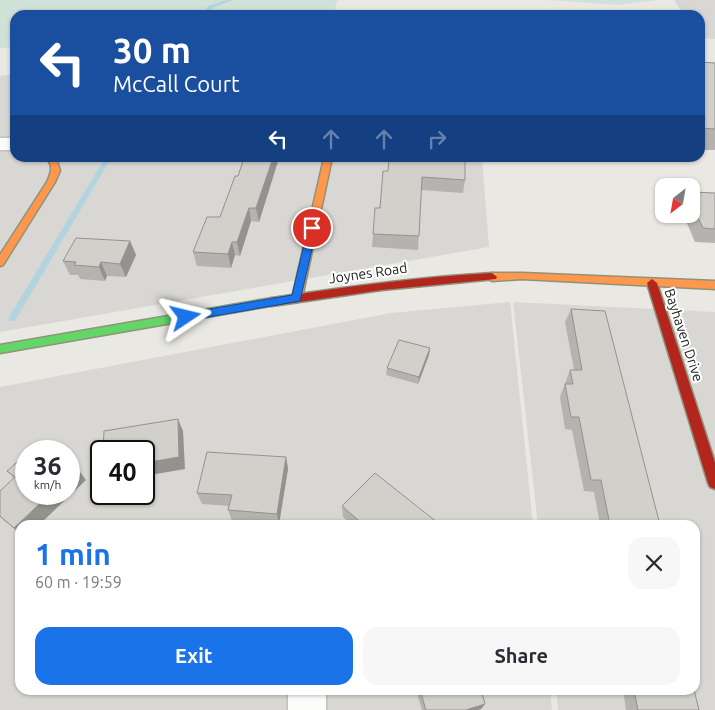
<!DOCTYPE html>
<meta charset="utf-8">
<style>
:root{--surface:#fff;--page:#f7f7f7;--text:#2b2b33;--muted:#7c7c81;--accent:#1a73e8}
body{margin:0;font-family:Ubuntu,sans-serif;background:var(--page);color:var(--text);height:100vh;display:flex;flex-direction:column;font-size:19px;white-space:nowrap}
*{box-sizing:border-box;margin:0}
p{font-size:16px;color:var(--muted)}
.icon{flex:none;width:28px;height:28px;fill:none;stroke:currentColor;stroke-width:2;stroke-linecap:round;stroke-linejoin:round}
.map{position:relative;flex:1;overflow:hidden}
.details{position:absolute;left:15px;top:520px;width:685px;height:175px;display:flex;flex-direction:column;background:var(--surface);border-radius:15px;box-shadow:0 1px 4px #0004}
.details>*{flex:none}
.top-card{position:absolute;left:10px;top:10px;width:695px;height:152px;border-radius:15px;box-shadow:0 1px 4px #0004;background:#1a4fa0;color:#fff;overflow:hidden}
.needle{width:32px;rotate:211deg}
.buttons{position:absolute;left:655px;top:178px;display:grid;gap:10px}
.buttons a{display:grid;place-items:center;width:45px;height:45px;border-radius:10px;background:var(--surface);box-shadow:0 1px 4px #0004;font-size:25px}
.speed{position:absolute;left:15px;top:440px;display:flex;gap:10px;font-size:25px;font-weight:700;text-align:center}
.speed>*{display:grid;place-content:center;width:65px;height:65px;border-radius:50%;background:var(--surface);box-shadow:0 1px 4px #0004;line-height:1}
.speed small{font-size:12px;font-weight:400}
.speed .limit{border:2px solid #111;border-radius:8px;background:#fff;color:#111}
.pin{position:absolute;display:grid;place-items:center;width:42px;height:42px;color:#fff;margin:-21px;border:2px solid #fff;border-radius:50%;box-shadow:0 1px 5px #0007}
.me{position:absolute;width:55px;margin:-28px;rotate:80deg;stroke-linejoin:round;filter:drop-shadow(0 0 4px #0008)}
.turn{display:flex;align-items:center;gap:18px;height:105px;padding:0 20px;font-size:22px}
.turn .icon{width:65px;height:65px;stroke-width:2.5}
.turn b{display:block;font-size:35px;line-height:42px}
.lanes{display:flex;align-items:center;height:48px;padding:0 20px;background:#0003;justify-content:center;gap:25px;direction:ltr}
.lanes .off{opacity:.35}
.round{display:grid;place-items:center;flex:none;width:52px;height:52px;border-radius:15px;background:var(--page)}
.overview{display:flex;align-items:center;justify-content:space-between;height:85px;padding:0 20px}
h1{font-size:30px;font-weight:700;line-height:38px;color:var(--accent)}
.primary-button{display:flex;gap:10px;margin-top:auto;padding:10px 20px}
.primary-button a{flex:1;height:58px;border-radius:15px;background:var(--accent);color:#fff;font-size:20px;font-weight:700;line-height:58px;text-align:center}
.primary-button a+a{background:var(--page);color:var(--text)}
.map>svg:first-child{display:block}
</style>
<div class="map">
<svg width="715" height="710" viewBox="0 0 715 710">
<rect width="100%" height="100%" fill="#eae8e2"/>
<!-- residential -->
<g fill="#d9d7d4" fill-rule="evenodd">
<polygon points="674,0 715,0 715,39 700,38 700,15 684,15"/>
<polygon points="15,74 15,158 482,158 489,247 0,332 0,76"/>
<path d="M510,302L533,525H20V690H550L552,710H0V387L391,313ZM26,451H69V494H26ZM101,451H144V494H101Z"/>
<polygon points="513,302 715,312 715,710 558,710 556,690 695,690 695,525 538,525"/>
</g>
<!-- wetland -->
<g fill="#d0e2d8">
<polygon points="0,0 337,0 334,15 15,15 15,47 0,48"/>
<polygon points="550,0 658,0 617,5"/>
</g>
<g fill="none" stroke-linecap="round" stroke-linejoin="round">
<!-- stream -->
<g fill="#b3d3df" fill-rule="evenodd">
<polygon points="226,0 233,0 212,8 208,15 204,15 208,6"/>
<polygon points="105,158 111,158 15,321 9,321 8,319 9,317"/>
</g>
<defs>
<g id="street">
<rect x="0" y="138" width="15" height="12"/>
<rect x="288" y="690" width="38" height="20"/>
</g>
<polygon id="fast" points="272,298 277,302 276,305 0,353 0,345"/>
<g id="slow">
<path d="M46,158H56L60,171L55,182L3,265L0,266V255L47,182C51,173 54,166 46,158Z"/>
<polygon points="324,158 332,158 302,298 297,302 292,298"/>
<polygon points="492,273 522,273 715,281 715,289 522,279 492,281 487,277"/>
</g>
<g id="jam">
<path d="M492,273L497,277L496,279L382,290L272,306L267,302L272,298C345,287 418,277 492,273Z"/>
<polygon points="652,279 657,283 715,463 715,489 710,487 708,483 647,283"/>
</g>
</defs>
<!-- street casing -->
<use href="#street" stroke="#c2c2bf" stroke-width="3"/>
<!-- fast casing -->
<use href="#fast" stroke="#90937a" stroke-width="3"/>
<!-- slow casing -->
<use href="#slow" stroke="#90937a" stroke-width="3"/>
<!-- jam casing -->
<use href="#jam" stroke="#90937a" stroke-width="3"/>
<!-- street -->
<use href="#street" fill="#fcfcfb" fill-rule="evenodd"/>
<!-- fast -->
<use href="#fast" fill="#63d668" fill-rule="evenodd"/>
<!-- slow -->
<use href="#slow" fill="#ff974d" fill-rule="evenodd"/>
<!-- jam -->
<use href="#jam" fill="#b3261e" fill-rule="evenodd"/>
</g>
<!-- wall -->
<g fill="#b5b3af">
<polygon points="700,62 715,63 715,150 700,150"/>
<polygon points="244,158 279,158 259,222 251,221 240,256 235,255 231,268 197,266 193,252 220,217 238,176"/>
<polygon points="388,171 465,180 463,193 421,190 418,250 372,247 373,234"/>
<polygon points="691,192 715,193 715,243 695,242 683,214 691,214"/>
<polygon points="130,241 136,255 126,277 107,276 105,281 80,279 78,275 70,275 63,261"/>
<polygon points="571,309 660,525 600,525 594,492 584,491 572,430 565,429 560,397 570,370 574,370 565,322"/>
<polygon points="430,348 429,355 418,384 386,375 387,368"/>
<polygon points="286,457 288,469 279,524 232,521 228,510 229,506 202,504 197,493"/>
<polygon points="77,468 86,480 20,525 20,534 0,517 0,491 14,478 7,471"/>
<polygon points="342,506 438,525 352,525 343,517"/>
<polygon points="416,690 481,690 485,704 481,709 478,710 422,710"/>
<polygon points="623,690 694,690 699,710 626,710"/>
</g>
<!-- shaded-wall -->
<g fill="#93928e">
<polygon points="273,158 279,158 259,222 256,208"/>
<polygon points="249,208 251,221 240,256 237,242"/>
<polygon points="130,241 136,255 126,277 120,264"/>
<polygon points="232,242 235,255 231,268 228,254"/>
<polygon points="101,262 107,276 105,281 99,267"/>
<polygon points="430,348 429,355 418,384 419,377"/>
<polygon points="178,419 183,431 185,469 144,476 144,463"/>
<polygon points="286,457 288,469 279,524 277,514"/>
<polygon points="77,468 86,480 39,525 20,525 20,533 14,528 50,494 69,494 69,476"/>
<polygon points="485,704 481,709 478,710 466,710"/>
</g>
<!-- building -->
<g fill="#d2d0cb" stroke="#93928e">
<polygon points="700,62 715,63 715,129 701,128 700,127"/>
<polygon points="244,158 273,158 256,208 249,208 237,242 232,242 228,254 193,252 207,217 220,217 235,176 238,176"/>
<polygon points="389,158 465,158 465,180 422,177 419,236 373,234 375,208 380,208 383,171 388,171"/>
<polygon points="691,192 715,193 715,229 703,228 691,203"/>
<polygon points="76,238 130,241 120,264 101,262 99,267 74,265 76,262 63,261"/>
<polygon points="571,309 605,311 660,525 610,525 601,480 591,480 579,417 571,417 565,384 573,384 570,370 582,370"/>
<polygon points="399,340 430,348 419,377 387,368"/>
<polygon points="178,419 179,457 144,463 144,451 103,451 104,431"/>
<polygon points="49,447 55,451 44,451"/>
<polygon points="34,448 38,451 30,451"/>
<polygon points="207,452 286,457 277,514 228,510 232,495 197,493"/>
<polygon points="26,454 26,494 50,494 14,528 0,516 0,491 15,477 7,471"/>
<polygon points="69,462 77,468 69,476"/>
<polygon points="375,473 438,523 437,525 364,525 342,506"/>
<polygon points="420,690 481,690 485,704 466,710 426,710"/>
<polygon points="634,690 694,690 699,710 638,710"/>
</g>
<!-- route -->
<polygon fill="#1a73e8" stroke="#114b97" points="312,225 317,228 300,301 186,321 182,320 180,317 186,313 292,295 308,228"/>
<g text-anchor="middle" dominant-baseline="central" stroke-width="4" stroke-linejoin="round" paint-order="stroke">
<!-- street labels -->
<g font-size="14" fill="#1b1b1b" stroke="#fff">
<text transform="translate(368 273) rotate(-8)">Joynes Road</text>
<text transform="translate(684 335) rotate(72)">Bayhaven Drive</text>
</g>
</g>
</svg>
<div class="buttons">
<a><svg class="needle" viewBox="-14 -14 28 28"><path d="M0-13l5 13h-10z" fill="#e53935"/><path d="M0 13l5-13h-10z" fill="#7c7c81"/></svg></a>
</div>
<div class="speed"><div>36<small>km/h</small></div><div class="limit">40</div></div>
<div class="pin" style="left:312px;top:228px;background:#d93025"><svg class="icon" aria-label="arrive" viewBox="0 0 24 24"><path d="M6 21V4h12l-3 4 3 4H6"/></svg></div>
<svg class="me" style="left:186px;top:317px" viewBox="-20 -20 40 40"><path d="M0-17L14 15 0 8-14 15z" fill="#1a73e8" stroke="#fff" stroke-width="4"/></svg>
<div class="top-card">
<div class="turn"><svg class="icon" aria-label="left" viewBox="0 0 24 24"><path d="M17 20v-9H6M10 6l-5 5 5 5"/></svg><div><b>30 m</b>McCall Court</div></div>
<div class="lanes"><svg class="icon" aria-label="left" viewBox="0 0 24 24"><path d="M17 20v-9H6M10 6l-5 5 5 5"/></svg><svg class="icon off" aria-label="ahead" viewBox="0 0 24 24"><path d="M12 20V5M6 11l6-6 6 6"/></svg><svg class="icon off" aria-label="ahead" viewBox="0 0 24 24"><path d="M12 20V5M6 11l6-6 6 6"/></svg><svg class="icon off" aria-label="right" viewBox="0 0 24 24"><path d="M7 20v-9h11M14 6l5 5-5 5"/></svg></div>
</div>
<section class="details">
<div class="overview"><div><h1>1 min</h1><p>60 m · 19:59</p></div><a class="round"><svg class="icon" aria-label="close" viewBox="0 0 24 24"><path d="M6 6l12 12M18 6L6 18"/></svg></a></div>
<div class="primary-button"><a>Exit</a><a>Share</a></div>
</section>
</div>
